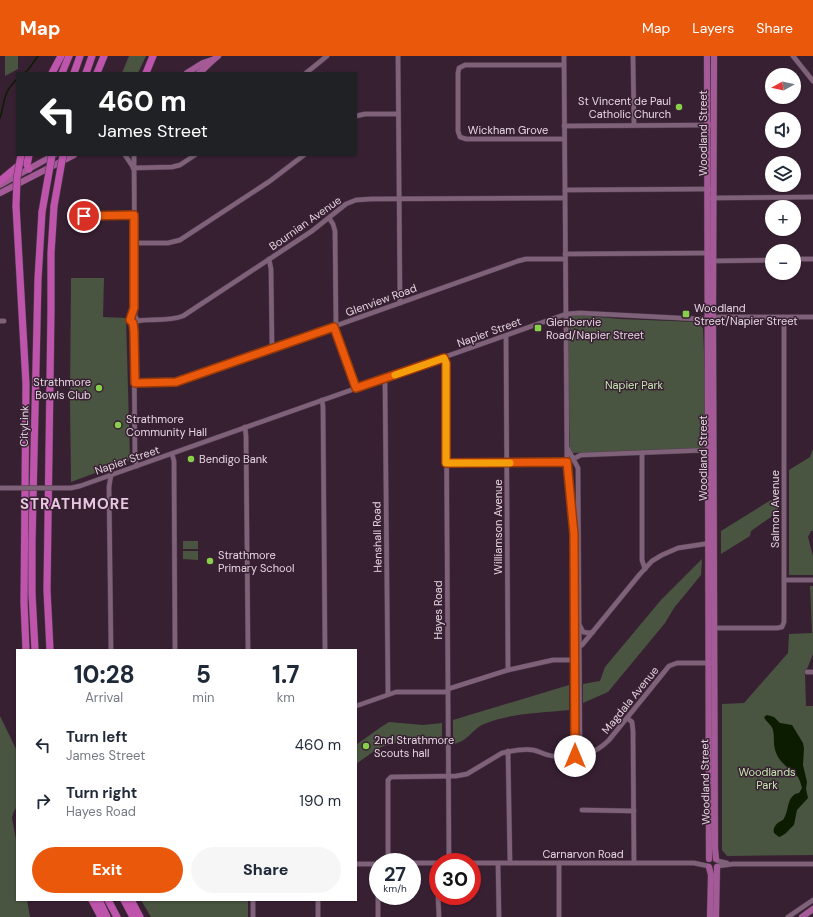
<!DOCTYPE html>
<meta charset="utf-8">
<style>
:root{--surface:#fff;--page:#f6f6f7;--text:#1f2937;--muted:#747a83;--accent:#ea580c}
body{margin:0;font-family:"DM Sans",sans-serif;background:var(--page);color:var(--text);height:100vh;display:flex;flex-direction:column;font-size:15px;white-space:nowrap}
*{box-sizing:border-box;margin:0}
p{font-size:13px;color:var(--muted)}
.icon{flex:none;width:22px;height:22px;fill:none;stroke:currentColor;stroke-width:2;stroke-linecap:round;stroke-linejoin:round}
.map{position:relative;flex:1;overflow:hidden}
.panel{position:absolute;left:16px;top:593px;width:341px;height:252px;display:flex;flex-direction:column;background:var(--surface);border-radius:0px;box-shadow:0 1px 3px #0004}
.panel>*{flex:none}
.top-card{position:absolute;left:16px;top:16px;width:341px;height:84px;border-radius:0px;box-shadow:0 1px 3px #0004;background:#202124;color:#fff;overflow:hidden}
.needle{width:26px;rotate:262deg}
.fabs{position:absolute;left:765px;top:12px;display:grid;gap:8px}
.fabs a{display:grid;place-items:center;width:36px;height:36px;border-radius:50%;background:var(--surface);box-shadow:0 1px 3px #0004;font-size:20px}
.speed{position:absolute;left:369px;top:797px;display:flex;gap:8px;font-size:20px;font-weight:700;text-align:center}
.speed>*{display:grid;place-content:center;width:52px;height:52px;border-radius:50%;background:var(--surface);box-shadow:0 1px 3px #0004;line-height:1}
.speed small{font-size:10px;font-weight:400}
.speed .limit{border:6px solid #d22;background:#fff;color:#111}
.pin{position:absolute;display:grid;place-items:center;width:34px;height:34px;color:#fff;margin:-17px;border:2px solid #fff;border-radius:50%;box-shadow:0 1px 4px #0007}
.me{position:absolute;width:44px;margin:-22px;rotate:0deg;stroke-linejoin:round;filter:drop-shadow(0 0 3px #0008)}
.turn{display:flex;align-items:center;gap:14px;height:84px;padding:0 16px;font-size:18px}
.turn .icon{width:52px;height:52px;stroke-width:2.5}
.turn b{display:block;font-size:28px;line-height:34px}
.eta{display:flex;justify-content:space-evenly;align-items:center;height:68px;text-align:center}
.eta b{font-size:24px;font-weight:800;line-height:28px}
.primary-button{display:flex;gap:8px;margin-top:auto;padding:8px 16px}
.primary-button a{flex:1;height:46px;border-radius:24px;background:var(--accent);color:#fff;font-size:16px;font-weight:800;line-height:46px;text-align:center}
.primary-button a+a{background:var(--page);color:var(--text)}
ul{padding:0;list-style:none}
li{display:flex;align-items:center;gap:12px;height:56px;padding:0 16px}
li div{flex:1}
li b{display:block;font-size:15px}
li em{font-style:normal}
header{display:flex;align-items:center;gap:24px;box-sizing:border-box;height:56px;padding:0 20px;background:var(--accent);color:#fff}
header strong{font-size:19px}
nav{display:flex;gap:22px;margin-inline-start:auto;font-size:14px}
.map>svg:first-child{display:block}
</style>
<header>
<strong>Map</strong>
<nav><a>Map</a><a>Layers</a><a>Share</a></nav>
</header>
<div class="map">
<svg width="813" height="861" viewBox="0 0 813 861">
<rect width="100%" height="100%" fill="#382033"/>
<!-- green -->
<g fill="#495541">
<polygon points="5,0 18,0 18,13 5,20"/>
<polygon points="129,0 146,0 138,17 122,17"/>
<polygon points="71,222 104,222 103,261 126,262 130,404 71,426 70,345"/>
<polygon points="566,258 620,263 697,266 703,272 708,394 570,397"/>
<polygon points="813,393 813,475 811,475 808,481 813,500 813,519 789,519 789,414 810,401"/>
<polygon points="779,439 778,456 751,475 750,480 721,498 721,475"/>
<rect x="183" y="485" width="15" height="8"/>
<polygon points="183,495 198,495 198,504 183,503"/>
<polygon points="702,503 701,519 674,552 665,567 608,636 583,647 583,628 600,625 605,611 661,544"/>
<polygon points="810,530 813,530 813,598 805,618 806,650 813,650 813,799 727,800 722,794 722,648 744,647 788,597 789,578 812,577"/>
<path d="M569,629V654C540,657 511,657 484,668C472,673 468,686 453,688V664Z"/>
<polygon points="0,660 17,695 17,751 14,755 12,762 17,789 17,844 27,844 30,861 0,861"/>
<path d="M389,666L423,669L442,667V686C421,685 396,683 377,693C370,698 363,703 356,708V689L381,671Z"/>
<polygon points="141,844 248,844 248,861 151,861"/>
</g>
<!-- water -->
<path fill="#0c1c00" d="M767,659L774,661L780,667L792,669L803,687L804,692L803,709L807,726L806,733L808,742L797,754L794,769C789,773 786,779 779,781L774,777C772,771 778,766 783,764C790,754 786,739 799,737L802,732C801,729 800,724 798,721C791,714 783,709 778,701C772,690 775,683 773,674C772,669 766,666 764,661Z"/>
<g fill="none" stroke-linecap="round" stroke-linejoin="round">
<!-- stream -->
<g stroke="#0c1c00" stroke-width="1.5">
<polyline points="24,17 28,14 38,0"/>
<path d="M0,62C6,43 2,38 17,23"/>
</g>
<defs>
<g id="minor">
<polyline points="398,0 400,247"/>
<polyline points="564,0 567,406 574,478 575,700"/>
<polyline points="633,0 634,69"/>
<polyline points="793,0 813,25"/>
<polyline points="564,9 465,9 459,12 458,17 458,75 460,81 466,83 564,83"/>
<polyline points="306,17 327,0"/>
<polyline points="356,60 365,58 398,58"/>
<polyline points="564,70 713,69"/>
<polyline points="125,99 133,111"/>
<polyline points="134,99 135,261"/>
<polyline points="133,112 172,111 180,109 195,99"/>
<polyline points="565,134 709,133"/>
<polyline points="711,142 813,141"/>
<polyline points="80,161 89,160 134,159"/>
<polyline points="329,162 333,168 335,175 336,270"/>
<polyline points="134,187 168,187 180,184 270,125 304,99"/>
<polyline points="565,198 710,197"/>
<polyline points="269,203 271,213 272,292"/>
<polyline points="794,203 813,203"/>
<polyline points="711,205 772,204"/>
<circle cx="134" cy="264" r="3"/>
<polyline points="0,265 4,265"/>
<path d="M137,265C152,262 168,266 183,260L312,175L346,148L356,144L371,143L565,142"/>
<polyline points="136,267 134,294 135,404 137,410"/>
<polyline points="334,271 356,332"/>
<polyline points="506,281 508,614"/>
<polyline points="445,302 446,307 449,806"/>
<polyline points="384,323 385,328 388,638"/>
<polyline points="135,327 171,327 183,324 518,205 526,203 565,203"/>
<polyline points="322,344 323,351 325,594"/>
<polyline points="245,371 246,380 248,594"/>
<polyline points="568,393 578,412 580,700"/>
<polyline points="642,397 642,504 645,513"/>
<polyline points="172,398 174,405 175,594"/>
<polyline points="446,407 567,406 581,399 709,394"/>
<polyline points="111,419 109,431 111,594"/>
<polyline points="0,432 11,432"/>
<polyline points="71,432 80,430 566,258 580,257 699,263 720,261 813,261"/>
<polyline points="784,524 813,524"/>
<polyline points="580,570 583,576 589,577 593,576"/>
<polyline points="712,572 777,572 782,571 784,566 784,261"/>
<polyline points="578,591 582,589 640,518 652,505 662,499 678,492 711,487"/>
<polyline points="807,616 813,616"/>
<polyline points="448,633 508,614 553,604 576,604"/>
<polyline points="356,650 396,636 448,636"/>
<polyline points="627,662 632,666 633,675 634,807"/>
<polyline points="508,695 510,807"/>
<polyline points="582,754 634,755"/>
<polyline points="718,805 727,807"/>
<path d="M388,806V724L391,721L456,720L467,718L502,697C512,695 524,692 533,694C539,695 543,698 548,699C553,701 559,700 564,700C584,700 595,698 609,684L669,610L677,607H711"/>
<polyline points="412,807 438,807"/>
<polyline points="472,807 694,807 708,810"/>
<polyline points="498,807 499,861"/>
<polyline points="559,807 559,861"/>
<polyline points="356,808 378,808"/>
<polyline points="378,808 378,861"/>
<polyline points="718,810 733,808 813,808"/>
<polyline points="438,840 439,861"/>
<polyline points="253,844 253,861"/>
<polyline points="318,844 318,861"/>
<polyline points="788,861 813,844"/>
</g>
<g id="major">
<polyline points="707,0 709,803"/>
<polyline points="714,0 713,262 715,792 716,803"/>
<polyline points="187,17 203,7 212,4"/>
<path d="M199,17C206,12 211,5 218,0"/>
<polyline points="0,129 54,99"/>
<polyline points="0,137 74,99"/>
<polyline points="709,811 711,819 710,861"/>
<polyline points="716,861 717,811"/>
<polyline points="802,861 813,853"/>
</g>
<g id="highway">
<polyline points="52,17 61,0"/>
<polyline points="62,17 69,0"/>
<polyline points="74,17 80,0"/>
<polyline points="86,17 92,0"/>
<polyline points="97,17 104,0"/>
<polyline points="146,17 153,0"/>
<polyline points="29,99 27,109 29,113"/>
<polyline points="0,125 18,110 26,99"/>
<polyline points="16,150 26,328 24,546 26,594"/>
<polyline points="35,594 32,538 32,486 38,223 42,156"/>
<polyline points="50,594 47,534 51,254 51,197 54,150"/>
<polyline points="92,844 101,861"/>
<polyline points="99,844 107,861"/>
<polyline points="108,844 117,861"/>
<polyline points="124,844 133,861"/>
<polyline points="131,844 140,861"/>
</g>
</defs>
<!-- minor casing -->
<use href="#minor" stroke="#523d4e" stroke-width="5.5"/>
<!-- major casing -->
<use href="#major" stroke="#523d4e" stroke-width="7"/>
<!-- highway casing -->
<use href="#highway" stroke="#523d4e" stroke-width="8"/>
<!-- minor -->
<use href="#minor" stroke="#7f6279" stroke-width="4.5"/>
<!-- major -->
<use href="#major" stroke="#a55a98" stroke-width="6"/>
<!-- highway -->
<use href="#highway" stroke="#be54ac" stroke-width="7"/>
<defs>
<polyline id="minor-bridge" points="11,432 71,432"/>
<g id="highway-bridge">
<polyline points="16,150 17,122 21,99"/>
<polyline points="54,150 63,99"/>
<polyline points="42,156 52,99"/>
</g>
</defs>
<!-- minor-bridge casing -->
<use href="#minor-bridge" stroke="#523d4e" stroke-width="5.5" stroke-linecap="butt"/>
<!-- highway-bridge casing -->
<use href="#highway-bridge" stroke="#523d4e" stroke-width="8" stroke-linecap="butt"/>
<!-- minor-bridge -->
<use href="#minor-bridge" stroke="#7f6279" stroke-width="4.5"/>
<!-- highway-bridge -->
<use href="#highway-bridge" stroke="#be54ac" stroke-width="7"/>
</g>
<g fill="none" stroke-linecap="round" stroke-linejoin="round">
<defs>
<polyline id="route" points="84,160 134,159 134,252 130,264 133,267 134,275 135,327 176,326 334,271 356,332 444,302 446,307 446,407 567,406 574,478 575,700"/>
</defs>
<!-- route casing -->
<use href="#route" stroke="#983908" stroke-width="10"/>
<!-- route -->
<use href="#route" stroke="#ea580c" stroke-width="7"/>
<!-- slow -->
<polyline stroke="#f59e0b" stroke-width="7" points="395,319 444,302 446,307 446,407 510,407"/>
</g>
<!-- markers -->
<g fill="#88cf4a" stroke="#382033" stroke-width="1.5">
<circle cx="679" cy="51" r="4"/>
<rect x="682" y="254" width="8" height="8" rx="2"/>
<rect x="534" y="268" width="8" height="8" rx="2"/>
<circle cx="99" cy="332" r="4"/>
<circle cx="118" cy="369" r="4"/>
<circle cx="191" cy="403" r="4"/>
<circle cx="210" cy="505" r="4"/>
<circle cx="366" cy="690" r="4"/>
</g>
<g text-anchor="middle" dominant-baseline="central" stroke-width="3" stroke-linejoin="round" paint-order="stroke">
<!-- poi labels -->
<g font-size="11" fill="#e5d5e1" stroke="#382033" text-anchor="start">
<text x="671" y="45" text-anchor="end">St Vincent de Paul<tspan x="671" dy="13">Catholic Church</tspan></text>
<text x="694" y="252">Woodland<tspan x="694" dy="13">Street/Napier Street</tspan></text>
<text x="546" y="266">Glenbervie<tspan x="546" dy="13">Road/Napier Street</tspan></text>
<text x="91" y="326" text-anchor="end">Strathmore<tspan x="91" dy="13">Bowls Club</tspan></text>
<text x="126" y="363">Strathmore<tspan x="126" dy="13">Community Hall</tspan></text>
<text x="199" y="403">Bendigo Bank</text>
<text x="218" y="499">Strathmore<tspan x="218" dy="13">Primary School</tspan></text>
<text x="374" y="684">2nd Strathmore<tspan x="374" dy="13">Scouts hall</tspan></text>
</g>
<!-- street labels -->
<g font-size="11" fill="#e5d5e1" stroke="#382033">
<text x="508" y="74">Wickham Grove</text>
<text transform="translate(703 77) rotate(-90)">Woodland Street</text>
<text transform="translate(305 167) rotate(-35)">Bournian Avenue</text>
<text transform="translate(381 244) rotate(-20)">Glenview Road</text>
<text transform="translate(489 276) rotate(-20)">Napier Street</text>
<text transform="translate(24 370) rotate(-89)">CityLink</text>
<text transform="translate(703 402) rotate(-90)">Woodland Street</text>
<text transform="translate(127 404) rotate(-19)">Napier Street</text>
<text transform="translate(775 453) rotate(-90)">Salmon Avenue</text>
<text transform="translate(498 471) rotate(-90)">Williamson Avenue</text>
<text transform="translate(377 481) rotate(-91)">Henshall Road</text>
<text transform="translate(438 554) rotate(-90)">Hayes Road</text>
<text transform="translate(630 644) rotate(-51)">Magdala Avenue</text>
<text transform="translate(705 726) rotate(-91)">Woodland Street</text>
<text x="583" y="798">Carnarvon Road</text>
</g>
<!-- park labels -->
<g font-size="11" fill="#c6eaaf" stroke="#382033">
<text x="634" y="329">Napier Park</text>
<text x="767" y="716">Woodlands<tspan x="767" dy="13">Park</tspan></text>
</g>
<!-- district labels -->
<g font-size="15" font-weight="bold" letter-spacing="1" fill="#e7c7df" stroke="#382033">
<text x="75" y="448">STRATHMORE</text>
</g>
</g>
</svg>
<div class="fabs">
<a><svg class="needle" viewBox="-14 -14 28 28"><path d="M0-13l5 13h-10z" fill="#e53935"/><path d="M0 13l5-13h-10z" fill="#747a83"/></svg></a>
<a><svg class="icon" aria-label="sound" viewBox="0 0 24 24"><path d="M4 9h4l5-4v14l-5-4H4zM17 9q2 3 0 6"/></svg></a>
<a><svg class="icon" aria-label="layers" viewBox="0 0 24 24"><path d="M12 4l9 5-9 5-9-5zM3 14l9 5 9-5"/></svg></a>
<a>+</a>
<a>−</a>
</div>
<div class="speed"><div>27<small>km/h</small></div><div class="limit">30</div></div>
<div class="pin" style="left:84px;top:160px;background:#d93025"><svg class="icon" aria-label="arrive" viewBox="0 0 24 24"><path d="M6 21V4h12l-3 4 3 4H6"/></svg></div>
<svg class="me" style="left:575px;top:700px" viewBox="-20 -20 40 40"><circle r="19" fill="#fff"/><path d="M0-13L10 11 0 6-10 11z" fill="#ea580c"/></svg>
<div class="top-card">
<div class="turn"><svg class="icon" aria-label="left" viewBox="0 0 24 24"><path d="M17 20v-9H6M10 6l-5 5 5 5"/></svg><div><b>460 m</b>James Street</div></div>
</div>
<section class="panel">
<div class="eta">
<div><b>10:28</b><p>Arrival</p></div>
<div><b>5</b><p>min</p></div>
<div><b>1.7</b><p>km</p></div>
</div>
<ul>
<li><svg class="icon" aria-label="left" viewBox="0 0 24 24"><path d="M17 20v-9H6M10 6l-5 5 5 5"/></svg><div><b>Turn left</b><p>James Street</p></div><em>460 m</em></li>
<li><svg class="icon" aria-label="right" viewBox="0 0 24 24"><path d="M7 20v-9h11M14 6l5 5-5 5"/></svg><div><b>Turn right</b><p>Hayes Road</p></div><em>190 m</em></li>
</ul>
<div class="primary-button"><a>Exit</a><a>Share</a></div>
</section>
</div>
